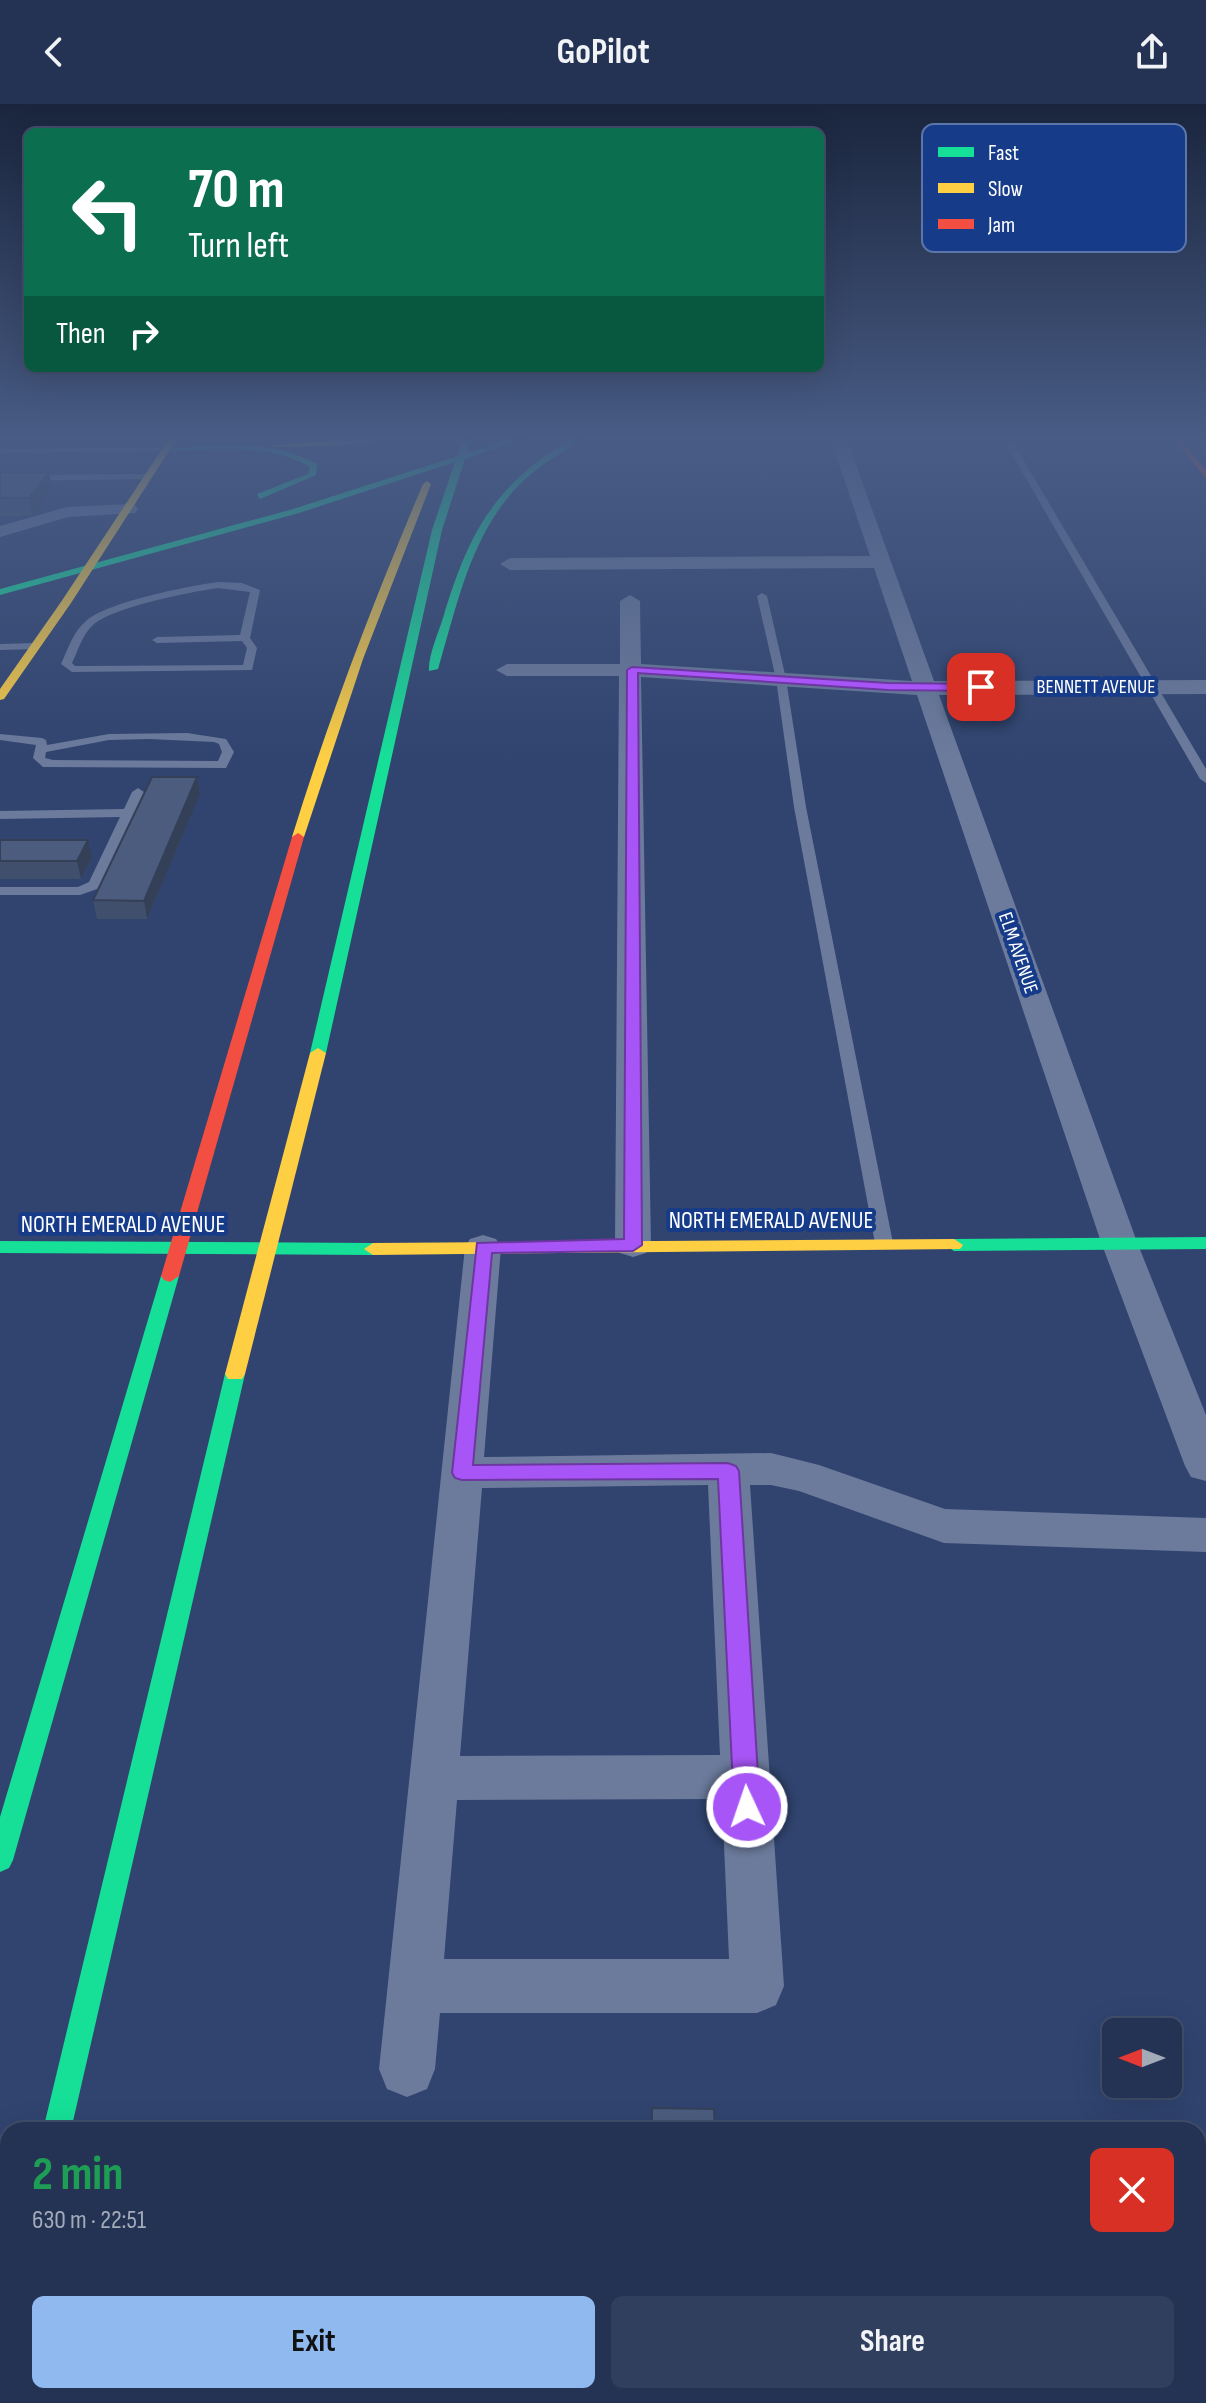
<!DOCTYPE html>
<meta charset="utf-8">
<style>
:root{--surface:#243353;--page:#303f5d;--text:#f1f3f6;--muted:#a3aab8;--line:#414e6a;--accent:#90b9f0}
body{margin:0;font-family:"Sofia Sans Condensed",sans-serif;background:var(--page);color:var(--text);height:100vh;display:flex;flex-direction:column;font-size:30px;white-space:nowrap}
*{box-sizing:border-box;margin:0}
p{font-size:26px;color:var(--muted)}
.icon{flex:none;width:44px;height:44px;fill:none;stroke:currentColor;stroke-width:2;stroke-linecap:round;stroke-linejoin:round}
.map{position:relative;flex:1;overflow:hidden}
.drawer{position:absolute;left:0px;top:2018px;width:1206px;height:282px;display:flex;flex-direction:column;background:var(--surface);border-radius:24px 24px 0 0;box-shadow:0 8px 32px #0002,0 0 0 2px var(--line)}
.drawer>*{flex:none}
.banner{position:absolute;left:24px;top:24px;width:800px;height:244px;border-radius:12px;box-shadow:0 8px 32px #0002,0 0 0 2px var(--line);background:#0b6e4f;color:#fff;overflow:hidden}
.needle{width:52px;rotate:270deg}
.controls{position:absolute;left:1102px;top:1914px;display:grid;gap:16px}
.controls a{display:grid;place-items:center;width:80px;height:80px;border-radius:12px;background:var(--surface);box-shadow:0 8px 32px #0002,0 0 0 2px var(--line);font-size:40px}
.pin{position:absolute;display:grid;place-items:center;width:68px;height:68px;color:#fff;margin:-34px;border-radius:16px;box-shadow:0 4px 12px #0006}
.me{position:absolute;width:88px;margin:-44px;rotate:357deg;stroke-linejoin:round;filter:drop-shadow(0 0 6px #0008)}
.turn{display:flex;align-items:center;gap:28px;height:168px;padding:0 32px;font-size:36px}
.turn .icon{width:104px;height:104px;stroke-width:2.5}
.turn b{display:block;font-size:56px;line-height:68px}
.then{display:flex;align-items:center;height:76px;padding:0 32px;background:#0003;gap:16px;font-size:30px}
.round{display:grid;place-items:center;flex:none;width:84px;height:84px;border-radius:12px;background:var(--page)}
.headline{display:flex;align-items:center;justify-content:space-between;height:136px;padding:0 32px}
h1{font-size:48px;font-weight:700;line-height:60px;color:#1e9e55}
.action{display:flex;gap:16px;margin-top:auto;padding:16px 32px}
.action a{flex:1;height:92px;border-radius:12px;background:var(--accent);color:#111;font-size:32px;font-weight:700;line-height:92px;text-align:center}
.action a+a{background:var(--page);color:var(--text)}
header{display:flex;justify-content:space-between;align-items:center;height:104px;padding:0 32px;background:var(--surface);font-size:36px;font-weight:700}
.map>svg:first-child{display:block}
</style>
<header><svg class="icon" aria-label="back" viewBox="0 0 24 24"><path d="M15 5l-7 7 7 7"/></svg>GoPilot<svg class="icon" aria-label="share" viewBox="0 0 24 24"><path d="M12 15V3M7 8l5-5 5 5M5 13v7h14v-7"/></svg></header>
<div class="map">
<svg width="1206" height="2299" viewBox="0 0 1206 2299">
<rect width="100%" height="100%" fill="#30446f"/>
<g fill="none" stroke-linecap="round" stroke-linejoin="round">
<!-- lane -->
<g fill="#6c7b9c" fill-rule="evenodd">
<polygon points="1002,333 1010,333 1206,665 1206,679 1200,675"/>
<polygon points="169,343 166,347 0,349 0,345"/>
<polygon points="153,370 150,375 0,377 0,371"/>
<path d="M218,478L242,479L260,486L250,534L257,544L252,566L72,568L61,560C68,545 73,528 86,517C107,498 188,482 218,478ZM218,484L250,488L240,531L157,533L152,536L157,539L242,537L247,544L243,561L75,562L72,559C78,547 82,531 93,521C113,503 190,488 218,484Z"/>
<polygon points="762,489 767,492 786,575 806,703 893,1139 884,1145 875,1139 794,703 776,575 757,492"/>
<polygon points="0,540 34,539 39,542 34,545 0,546"/>
<path d="M187,629L226,635L234,648L226,664L43,663L33,654L36,641L0,636V630L42,634L46,636L47,641L109,630ZM149,635L214,638L219,640L222,648L218,657L53,656L45,654L46,648L109,636Z"/>
<polygon points="138,684 144,688 100,784 80,791 0,791 0,783 78,783 89,778 120,713 0,715 0,707 124,705 132,688"/>
</g>
<!-- street -->
<g fill="#6c7b9c" fill-rule="evenodd">
<polygon points="830,333 846,333 934,577 1206,576 1206,590 939,591 1137,1138 1206,1311 1206,1377 1191,1373 1185,1362 1101,1138 917,591 641,573 651,1141 646,1149 633,1153 620,1149 615,1141 619,572 507,572 496,566 507,560 620,560 620,497 630,491 640,497 641,560 912,577 874,464 510,466 500,460 510,454 870,452"/>
<polygon points="129,400 135,401 138,405 135,409 68,413 0,433 0,422 67,403"/>
<path d="M483,1131L496,1135L501,1143L484,1353L771,1349L819,1361L945,1405L1206,1414V1448L944,1439L799,1387L771,1381H750L784,1882L776,1901L757,1909H440L435,1965L427,1985L407,1993L387,1985L379,1965L465,1143L470,1135ZM708,1381L720,1651L460,1652L482,1384ZM722,1695L729,1855H444L457,1696Z"/>
</g>
<!-- fast -->
<g fill="#16e098" fill-rule="evenodd">
<polygon points="464,333 472,333 467,349 516,333 529,333 465,355 442,426 326,949 318,954 310,949 432,426 455,358 299,409 0,491 0,485 293,405 458,352"/>
<path d="M573,333H583C562,350 538,361 519,381C471,430 457,501 438,565L429,567C428,552 438,530 443,514C469,427 494,382 573,333Z"/>
<path d="M223,341C257,341 287,343 317,360L316,371L260,395L257,390L308,370L310,363C266,338 215,346 166,347L162,345Z"/>
<polygon points="1206,1133 1206,1145 954,1147 945,1141 954,1135"/>
<polygon points="0,1137 373,1139 382,1145 373,1151 0,1149"/>
<polygon points="170,1166 179,1172 13,1756 9,1764 0,1768 0,1713 161,1172"/>
<polygon points="235,1263 242,1265 245,1270 71,2026 43,2026 225,1270 228,1265"/>
</g>
<!-- slow -->
<g fill="#ffcf43" fill-rule="evenodd">
<polygon points="170,333 178,333 71,499 4,595 0,596 0,585 61,498"/>
<polygon points="377,333 410,333 332,342 276,343 272,341"/>
<path d="M427,377L431,380L363,555L304,733L293,736L292,733C329,613 374,496 423,380Z"/>
<polygon points="318,944 326,949 245,1270 242,1275 228,1275 225,1270 310,949"/>
<polygon points="954,1135 963,1141 960,1145 373,1151 364,1145 373,1139"/>
<polygon points="8,2220 8,2283 0,2286 0,2224"/>
</g>
<!-- jam -->
<g fill="#f24e42" fill-rule="evenodd">
<polygon points="1171,333 1179,333 1206,366 1206,374"/>
<polygon points="298,729 304,733 179,1172 170,1178 164,1176 161,1172 292,733"/>
</g>
</g>
<!-- wall -->
<g fill="#404f6c">
<polygon points="0,368 52,385 33,412 0,412"/>
<polygon points="197,673 200,690 147,815 97,815 93,796"/>
<polygon points="0,736 92,753 81,775 0,775"/>
<polygon points="1198,2075 1206,2106 1206,2158 1198,2158"/>
</g>
<!-- shaded-wall -->
<g fill="#344058">
<polygon points="49,368 52,385 33,412 29,394"/>
<polygon points="197,673 200,690 147,815 144,797"/>
<polygon points="88,736 92,753 81,775 77,757"/>
<polygon points="360,2292 369,2292 365,2299 356,2299"/>
</g>
<!-- building -->
<g fill="#4b5c7e" stroke="#344058" stroke-width="2">
<polygon points="0,368 49,368 29,394 0,394"/>
<polygon points="152,673 197,673 144,797 93,796"/>
<polygon points="0,736 88,736 77,757 0,757"/>
<polygon points="652,2004 714,2005 715,2026 652,2026"/>
<polygon points="1198,2075 1206,2106 1206,2147 1198,2148"/>
<polygon points="264,2292 360,2292 356,2299 260,2299"/>
</g>
<!-- sky -->
<linearGradient id="sky" x2="0" y2="1"><stop stop-color="#1a253d"/><stop offset="0.51" stop-color="#485c85"/><stop offset="1" stop-color="#485c85" stop-opacity="0"/></linearGradient>
<rect width="1206" height="655" fill="url(#sky)"/>
<!-- route -->
<polygon fill="#a855f7" stroke="#6d37a1" stroke-width="2" points="632,563 888,579 981,580 987,583 981,587 888,586 638,569 642,1141 633,1147 492,1149 473,1361 728,1359 736,1362 739,1367 760,1703 756,1711 747,1714 738,1711 734,1703 718,1375 462,1376 455,1374 452,1369 477,1139 624,1135 627,566"/>
<g text-anchor="middle" dominant-baseline="central" stroke-width="8" stroke-linejoin="round" paint-order="stroke">
<!-- far-street labels -->
<g font-size="20" fill="#fff" stroke="#163b89">
<text x="1096" y="583">BENNETT AVENUE</text>
<text transform="translate(1018 849) rotate(71)">ELM AVENUE</text>
</g>
<!-- street labels -->
<g font-size="24" fill="#fff" stroke="#163b89">
<text x="771" y="1116">NORTH EMERALD AVENUE</text>
<text x="123" y="1120">NORTH EMERALD AVENUE</text>
</g>
</g>
<!-- legend -->
<rect x="922" y="20" width="264" height="128" rx="12" fill="#163b89" stroke="#5c76ac" stroke-width="2"/>
<rect x="938" y="43" width="36" height="10" fill="#16e098"/>
<rect x="938" y="79" width="36" height="10" fill="#ffcf43"/>
<rect x="938" y="115" width="36" height="10" fill="#f24e42"/>
<g font-size="22" fill="#fff">
<text x="988" y="56">Fast</text>
<text x="988" y="92">Slow</text>
<text x="988" y="128">Jam</text>
</g>
</svg>
<div class="controls">
<a><svg class="needle" viewBox="-14 -14 28 28"><path d="M0-13l5 13h-10z" fill="#e53935"/><path d="M0 13l5-13h-10z" fill="#a3aab8"/></svg></a>
</div>
<div class="pin" style="left:981px;top:583px;background:#d93025"><svg class="icon" aria-label="arrive" viewBox="0 0 24 24"><path d="M6 21V4h12l-3 4 3 4H6"/></svg></div>
<svg class="me" style="left:747px;top:1703px" viewBox="-20 -20 40 40"><circle r="17" fill="#a855f7" stroke="#fff" stroke-width="3"/><path d="M0-11L8 9 0 5-8 9z" fill="#fff"/></svg>
<div class="banner">
<div class="turn"><svg class="icon" aria-label="left" viewBox="0 0 24 24"><path d="M17 20v-9H6M10 6l-5 5 5 5"/></svg><div><b>70 m</b>Turn left</div></div>
<div class="then">Then<svg class="icon" aria-label="right" viewBox="0 0 24 24"><path d="M7 20v-9h11M14 6l5 5-5 5"/></svg></div>
</div>
<section class="drawer">
<div class="headline"><div><h1>2 min</h1><p>630 m · 22:51</p></div><a class="round" style="background:#d93025;color:#fff"><svg class="icon" aria-label="close" viewBox="0 0 24 24"><path d="M6 6l12 12M18 6L6 18"/></svg></a></div>
<div class="action"><a>Exit</a><a>Share</a></div>
</section>
</div>
